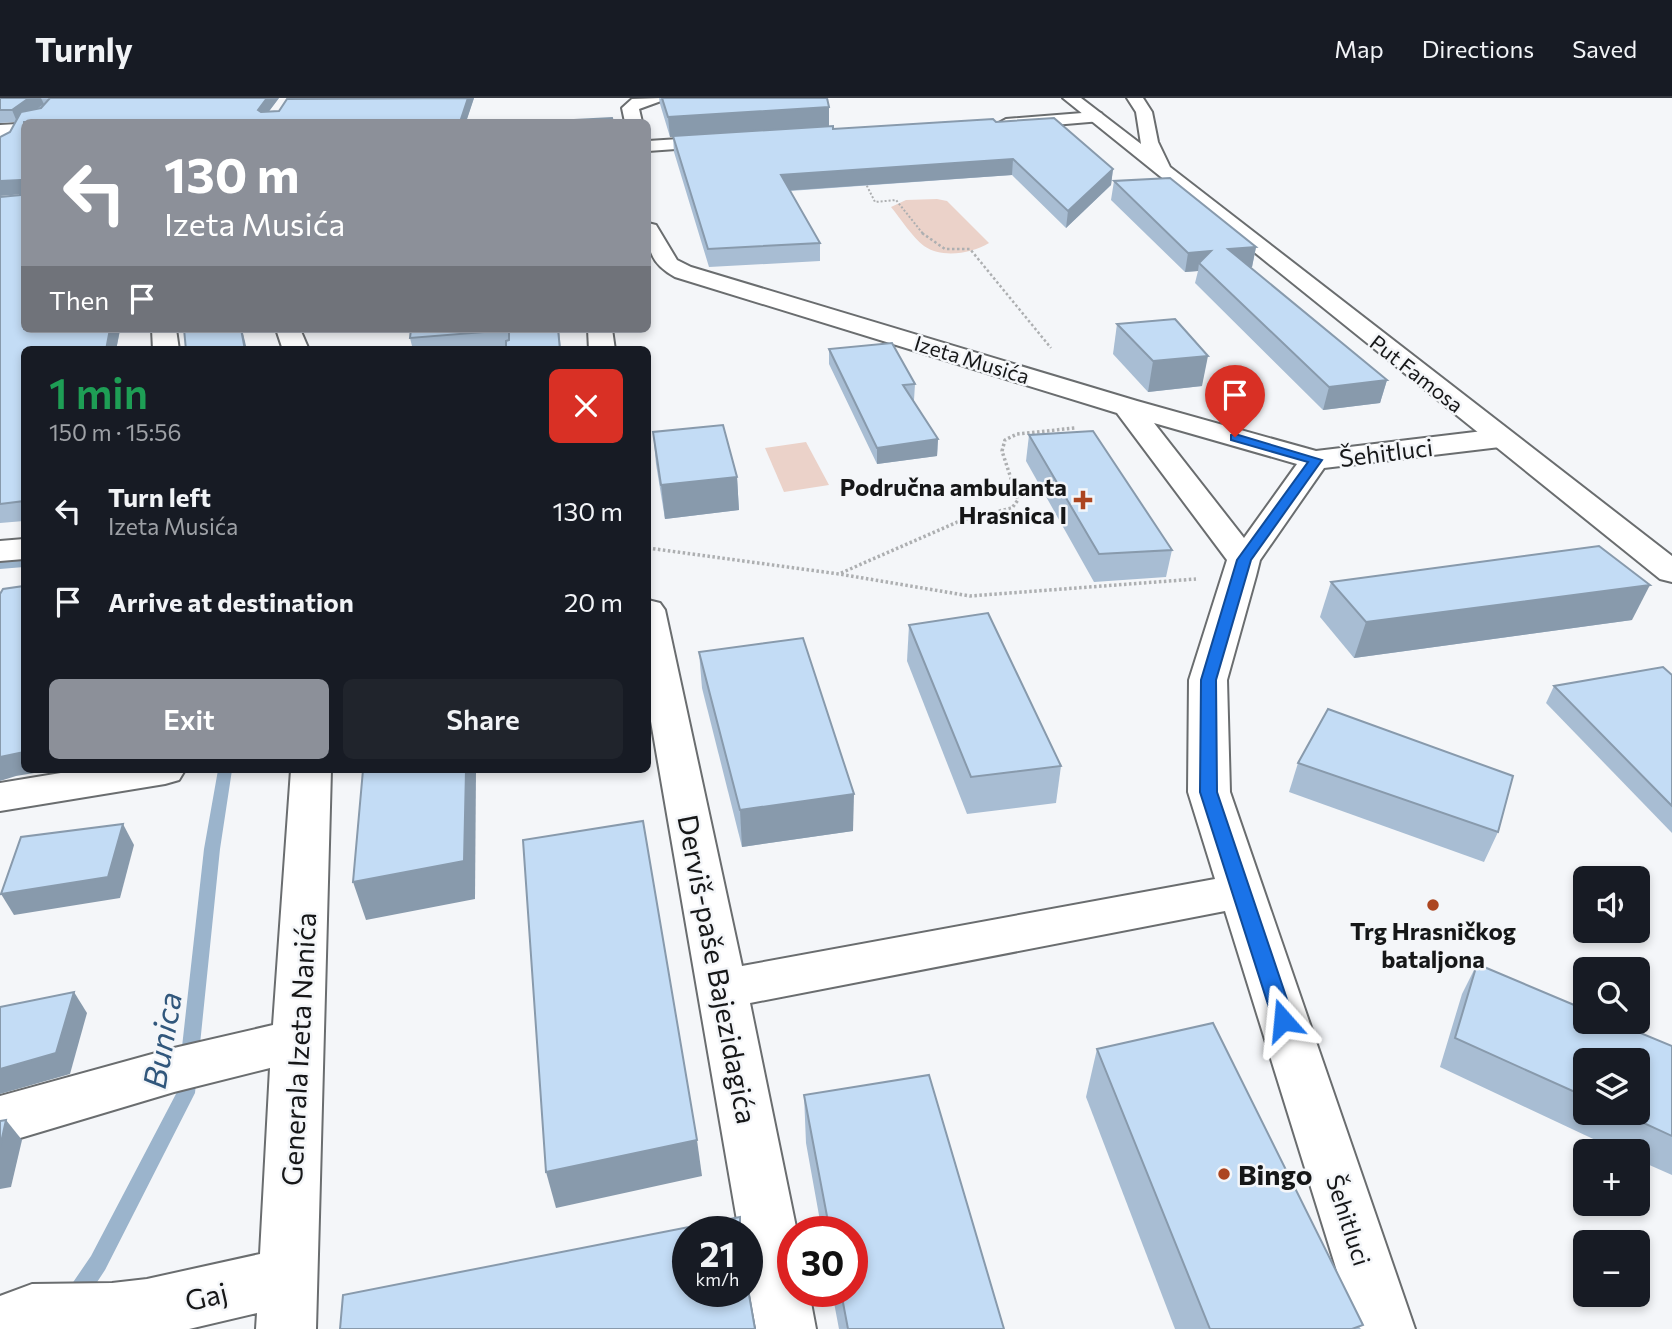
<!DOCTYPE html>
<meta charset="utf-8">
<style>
:root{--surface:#171b24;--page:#20242c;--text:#f1f3f6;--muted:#9ea1a6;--line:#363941;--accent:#8c9099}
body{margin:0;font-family:Commissioner,sans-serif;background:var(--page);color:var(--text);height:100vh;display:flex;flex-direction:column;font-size:26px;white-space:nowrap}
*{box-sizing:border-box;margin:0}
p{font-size:23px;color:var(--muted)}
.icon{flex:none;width:38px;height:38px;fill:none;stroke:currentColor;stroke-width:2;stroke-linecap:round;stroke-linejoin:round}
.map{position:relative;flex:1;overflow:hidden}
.drawer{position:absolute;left:21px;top:248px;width:630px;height:427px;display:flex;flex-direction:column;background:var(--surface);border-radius:10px;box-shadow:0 4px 10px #0003}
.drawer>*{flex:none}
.hud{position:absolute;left:21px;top:21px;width:630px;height:214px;border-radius:10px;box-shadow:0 4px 10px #0003;background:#8c9099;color:#fff;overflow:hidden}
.tools{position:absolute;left:1573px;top:768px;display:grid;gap:14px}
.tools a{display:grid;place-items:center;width:77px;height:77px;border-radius:10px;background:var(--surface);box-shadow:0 4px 10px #0003;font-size:35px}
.speed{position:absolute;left:672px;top:1118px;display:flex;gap:14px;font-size:35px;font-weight:700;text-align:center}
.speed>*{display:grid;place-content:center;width:91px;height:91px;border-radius:50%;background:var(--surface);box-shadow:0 4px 10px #0003;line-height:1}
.speed small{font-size:18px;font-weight:400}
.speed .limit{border:10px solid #d22;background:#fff;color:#111}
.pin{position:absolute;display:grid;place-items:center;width:60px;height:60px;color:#fff;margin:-72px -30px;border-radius:50% 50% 50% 0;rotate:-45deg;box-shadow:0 0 7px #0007}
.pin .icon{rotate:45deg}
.me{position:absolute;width:77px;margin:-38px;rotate:342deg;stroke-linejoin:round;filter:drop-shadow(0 0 5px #0008)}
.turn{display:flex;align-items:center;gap:24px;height:147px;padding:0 28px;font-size:32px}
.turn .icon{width:91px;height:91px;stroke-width:2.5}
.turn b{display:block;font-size:49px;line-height:60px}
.then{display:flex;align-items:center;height:66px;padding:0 28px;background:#0003;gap:14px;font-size:26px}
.round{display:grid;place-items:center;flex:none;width:74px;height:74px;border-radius:10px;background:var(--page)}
.headline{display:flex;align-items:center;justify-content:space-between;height:119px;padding:0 28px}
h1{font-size:42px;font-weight:600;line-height:52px;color:#1e9e55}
.action{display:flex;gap:14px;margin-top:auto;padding:14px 28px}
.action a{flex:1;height:80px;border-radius:10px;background:var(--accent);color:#fff;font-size:28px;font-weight:600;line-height:80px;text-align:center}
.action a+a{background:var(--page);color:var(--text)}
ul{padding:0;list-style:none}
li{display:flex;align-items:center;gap:21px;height:91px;padding:0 28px}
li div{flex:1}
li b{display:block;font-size:26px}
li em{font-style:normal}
header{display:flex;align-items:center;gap:42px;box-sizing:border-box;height:98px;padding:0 35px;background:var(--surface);border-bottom:2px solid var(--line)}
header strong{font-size:33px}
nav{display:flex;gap:38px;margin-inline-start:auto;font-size:24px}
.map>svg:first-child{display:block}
</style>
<header>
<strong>Turnly</strong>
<nav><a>Map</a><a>Directions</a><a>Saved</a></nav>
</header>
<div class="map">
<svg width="1672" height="1231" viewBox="0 0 1672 1231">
<rect width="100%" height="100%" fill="#f4f6f9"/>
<!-- green -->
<g fill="#ebd2c9">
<path d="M937,101L947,103L989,145C972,155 943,161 924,148C912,139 901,121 891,109L906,102Z"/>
<polygon points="806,344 829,387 784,394 765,350"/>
</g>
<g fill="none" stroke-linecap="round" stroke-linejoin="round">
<!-- stream -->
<g fill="#9bb4cc" fill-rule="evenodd">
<polygon points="0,463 24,463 24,469 0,471"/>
<polygon points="218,672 232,672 220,751 195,995 105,1172 82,1207 74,1210 66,1207 63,1199 91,1158 177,994 204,751"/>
</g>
<defs>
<g id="street">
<polygon points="663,0 661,3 639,11 642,24 625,24 622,10 632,1"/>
<polygon points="1095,14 1101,15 1104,19 1101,23 1006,31 997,26 1006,21"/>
<polygon points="17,26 23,27 24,33 6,52 0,53 0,27"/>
<polygon points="726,38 732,39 735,43 732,47 648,53 648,43"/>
<path d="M648,125L656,127L677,162L691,169L1137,303L1316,353L1500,331L1510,334L1514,340L1510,346L1500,349L1324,370L1260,462L1256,478L1227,582L1230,694L1415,1231H1355L1225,813L750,905L797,1134H793V1194H809L816,1231H756L747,1181V1134H739L648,606V502L660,505L665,512L742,868L1215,781L1188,694L1189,582L1227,462L1117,315L675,179C650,165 648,152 648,125ZM1154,325L1297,366L1244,440Z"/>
<polygon points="152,231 176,231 179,252 153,252"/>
<polygon points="276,231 300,231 309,252 283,252"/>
<polygon points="588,231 612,231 615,252 589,252"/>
<polygon points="24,441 24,461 0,463 0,443"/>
<polygon points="79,672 185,672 179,682 165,686 0,713 0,685"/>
<polygon points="291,672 331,672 316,1231 256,1231 257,1215 189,1231 0,1231 0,1198 32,1186 112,1185 147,1181 260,1156 270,970 174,994 0,1046 0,998 174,950 273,927"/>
</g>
<polygon id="secondary" points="1063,0 1081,0 1141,46 1136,14 1127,0 1143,0 1152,14 1158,44 1170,69 1672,458 1672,484 1660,481"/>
</defs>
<!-- street casing -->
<use href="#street" stroke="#6a6d6f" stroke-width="4"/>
<!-- secondary casing -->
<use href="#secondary" stroke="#6a6d6f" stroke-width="4"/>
<!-- path-far2 -->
<polyline stroke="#adafb1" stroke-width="2" stroke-dasharray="2 2" stroke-linecap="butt" points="865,84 875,104 896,102 924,137"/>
<!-- path-far1 -->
<polyline stroke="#adafb1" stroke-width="2.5" stroke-dasharray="2.5 2.5" stroke-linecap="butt" points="922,135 945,151 970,151 1051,250"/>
<!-- path -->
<g stroke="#adafb1" stroke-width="3.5" stroke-dasharray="2.5 2.5" stroke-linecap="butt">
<polyline points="648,450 839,476 970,498 1196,481"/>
<polyline points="841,475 962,422 1012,410 1018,402 1002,353 1005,342 1017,336 1075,330"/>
</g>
<!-- street -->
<use href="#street" fill="#fff" fill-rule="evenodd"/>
<!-- secondary -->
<use href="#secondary" fill="#fff" fill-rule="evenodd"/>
</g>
<!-- wall -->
<g fill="#a8bdd3" fill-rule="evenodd">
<polygon points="0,0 279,0 269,13 279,13 298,0 474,0 466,24 24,24 24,231 124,231 120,232 116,252 24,252 24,423 0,425 0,99 20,97 10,34 15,24 0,25"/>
<polygon points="659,0 827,0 829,9 829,28 833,31 996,24 1113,71 1111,87 1066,130 1012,77 790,93 820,145 820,163 709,169 674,54 673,39 670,39 660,6"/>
<polygon points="1114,83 1256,149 1252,169 1250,169 1387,282 1380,305 1323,312 1195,185 1198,173 1185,174 1111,102"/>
<polygon points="1117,226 1202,288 1148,294 1113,256"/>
<polygon points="411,231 559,231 561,252 506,252 506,250 484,252 413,252 410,240"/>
<polygon points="829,251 915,286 914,302 913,302 938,341 937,358 877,366 829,266"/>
<polygon points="653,334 737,379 739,412 665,421 656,366"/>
<polygon points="1029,337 1172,452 1166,479 1094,484 1026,363"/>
<polygon points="1331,484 1632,522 1354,560 1320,519"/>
<polygon points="909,527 1061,668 1056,705 967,716 907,563"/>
<polygon points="699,554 853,733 742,749 702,590"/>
<polygon points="1672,577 1672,735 1546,605 1554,588"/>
<polygon points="1298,665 1498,734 1484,764 1289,694"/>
<path d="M1477,866L1672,948V1077L1638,1062V1054H1621L1440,969L1462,896ZM1586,962L1638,1015H1586Z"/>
<polygon points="1097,951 1361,1231 1175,1231 1086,999"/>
<polygon points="804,997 1004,1231 839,1231 832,1194 852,1194 852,1134 822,1134 806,1045"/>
</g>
<!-- shaded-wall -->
<g fill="#889aac">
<polygon points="29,0 41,0 44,6 17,24 12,12"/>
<polygon points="267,0 279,0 261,24 258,12"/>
<polygon points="468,0 474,0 466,24 460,24"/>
<polygon points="829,9 829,29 670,39 668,19"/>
<polygon points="1013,61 1012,77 782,93 781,77"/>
<polygon points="1113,71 1111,87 1066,130 1068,113"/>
<polygon points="20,82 24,96 0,98 0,83"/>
<polygon points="1256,149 1252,169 1224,171 1228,151"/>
<polygon points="1211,153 1199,165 1198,173 1185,174 1188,155"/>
<polygon points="110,231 124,231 120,232 116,252 106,252"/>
<polygon points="241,231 242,231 247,252 245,252"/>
<polygon points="1208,258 1202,288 1148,294 1153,263"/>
<polygon points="1387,282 1380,305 1323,312 1329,289"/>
<polygon points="938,341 937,358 877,366 877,350"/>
<polygon points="737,379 739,412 665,421 661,387"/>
<polygon points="1650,487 1632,522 1354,560 1366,524"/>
<polygon points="24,654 24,672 52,672 16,678 0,683 0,659"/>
<polygon points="466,672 476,672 475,801 366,822 353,784"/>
<polygon points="854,696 853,733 742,749 740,712"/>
<polygon points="123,726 134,747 120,800 14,817 1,796"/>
<polygon points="74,894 87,915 70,976 0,996 0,971"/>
<polygon points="6,1022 22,1042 11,1089 0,1091 0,1049"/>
<polygon points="697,1042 702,1078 556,1110 546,1074"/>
</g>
<!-- building -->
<g fill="#c3dcf5" stroke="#889aac" stroke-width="2">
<polygon points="0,0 29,0 12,12 0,12"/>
<polygon points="50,0 267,0 258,12 261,14 279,13 287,1 468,0 460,24 24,24 24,231 110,231 106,252 24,252 24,403 0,406 0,99 20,97 20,82 0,83 0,39 10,34 21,14 41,10"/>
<polygon points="662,0 827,0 829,9 668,19"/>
<polygon points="612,20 613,24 535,24"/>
<polygon points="1054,20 1113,71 1068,113 1013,61 781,77 820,145 708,151 673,38 833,28 833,31 993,21 996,24"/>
<polygon points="1170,80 1256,149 1228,151 1387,282 1329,289 1199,165 1211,153 1188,155 1114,83"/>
<polygon points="1175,221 1208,258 1153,263 1117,226"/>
<polygon points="184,231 241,231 245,252 186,252"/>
<polygon points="411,231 558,231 560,252 506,252 506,243 509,242 509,232 410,240"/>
<polygon points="892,245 915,286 903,287 938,341 877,350 829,251"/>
<polygon points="723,327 737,379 661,387 653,334"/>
<polygon points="1093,333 1172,452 1099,456 1029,337"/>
<polygon points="1599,448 1650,487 1366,524 1331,484"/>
<polygon points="24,488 24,654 0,659 0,496 3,491"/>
<polygon points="988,515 1061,668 971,679 909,527"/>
<polygon points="803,540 854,696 740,712 699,554"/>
<polygon points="1663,569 1672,577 1672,708 1554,588"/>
<polygon points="1328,611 1513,678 1498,734 1298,665"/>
<polygon points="363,672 466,672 464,763 353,784"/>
<polygon points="643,723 697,1042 546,1074 523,742"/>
<polygon points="123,726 108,779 1,796 21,739"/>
<polygon points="1477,866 1586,912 1586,924 1614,924 1672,948 1672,1038 1622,1015 1638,1015 1638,962 1586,962 1586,999 1455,940"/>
<polygon points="74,894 56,955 0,971 0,909"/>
<polygon points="1213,925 1363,1227 1352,1231 1210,1231 1097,951"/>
<polygon points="929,977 1004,1231 848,1231 841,1194 852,1194 852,1134 830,1134 804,997"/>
<polygon points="6,1022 0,1049 0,1023"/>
<polygon points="740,1119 740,1134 688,1134 688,1194 747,1194 747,1185 755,1231 340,1231 343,1197"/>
</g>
<!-- route -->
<polygon fill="#1a73e8" stroke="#114b97" stroke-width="2" points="1235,336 1322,362 1251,462 1216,582 1217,694 1294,922 1291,928 1283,931 1276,928 1273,922 1200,694 1201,582 1237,462 1308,364 1231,342 1231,337"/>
<!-- markers -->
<g fill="#ac4520" stroke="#f4f6f9" stroke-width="2.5">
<path d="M1079.5 391.5h7v7h7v7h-7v7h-7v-7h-7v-7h7z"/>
<circle cx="1433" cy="807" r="7"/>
<circle cx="1224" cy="1076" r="7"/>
</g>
<g text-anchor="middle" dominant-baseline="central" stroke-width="5" stroke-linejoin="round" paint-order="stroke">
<!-- far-street labels -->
<g font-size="21" fill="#161718" stroke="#f4f6f9">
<text transform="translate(972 261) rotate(17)">Izeta Musića</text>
<text transform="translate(1417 275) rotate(38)">Put Famosa</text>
</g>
<!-- street labels -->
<g font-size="24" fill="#161718" stroke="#f4f6f9">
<text transform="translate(1386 354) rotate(-7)">Šehitluci</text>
<text transform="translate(1349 1122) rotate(72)">Šehitluci</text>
</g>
<!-- poi labels -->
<g font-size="24" font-weight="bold" fill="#161718" stroke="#f4f6f9" text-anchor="end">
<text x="1067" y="388">Područna ambulanta<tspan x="1067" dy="28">Hrasnica I</tspan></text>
<text x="1433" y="832" text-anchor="middle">Trg Hrasničkog<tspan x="1433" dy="28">bataljona</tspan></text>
</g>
<!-- near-street labels -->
<g font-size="28" fill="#161718" stroke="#f4f6f9">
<text transform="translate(718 871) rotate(79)">Derviš-paše Bajezidagića</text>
<text transform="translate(298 951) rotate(-87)">Generala Izeta Nanića</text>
<text transform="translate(206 1198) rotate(-13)">Gaj</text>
</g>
<!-- near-poi labels -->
<g font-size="28" font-weight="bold" fill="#161718" stroke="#f4f6f9" text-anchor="start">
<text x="1238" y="1076">Bingo</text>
</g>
<!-- near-water labels -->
<g font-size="32" font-style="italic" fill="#31577c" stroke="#f4f6f9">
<text transform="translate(161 942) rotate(-80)">Bunica</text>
</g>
</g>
</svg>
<div class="tools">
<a><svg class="icon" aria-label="sound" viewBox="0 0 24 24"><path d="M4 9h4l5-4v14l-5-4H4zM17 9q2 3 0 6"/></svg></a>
<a><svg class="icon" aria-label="search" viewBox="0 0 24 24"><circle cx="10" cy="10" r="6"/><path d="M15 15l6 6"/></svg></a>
<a><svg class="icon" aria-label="layers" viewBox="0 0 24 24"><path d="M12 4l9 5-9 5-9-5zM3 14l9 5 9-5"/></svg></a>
<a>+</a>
<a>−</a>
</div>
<div class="speed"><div>21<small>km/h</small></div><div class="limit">30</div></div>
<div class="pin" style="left:1235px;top:339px;background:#d93025"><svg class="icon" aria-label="arrive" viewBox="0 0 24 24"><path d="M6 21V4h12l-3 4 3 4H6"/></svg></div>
<svg class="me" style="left:1283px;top:922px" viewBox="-20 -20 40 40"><path d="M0-17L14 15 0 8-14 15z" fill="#1a73e8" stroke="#fff" stroke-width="4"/></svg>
<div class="hud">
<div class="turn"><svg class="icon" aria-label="left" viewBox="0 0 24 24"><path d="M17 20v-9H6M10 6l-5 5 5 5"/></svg><div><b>130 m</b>Izeta Musića</div></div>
<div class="then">Then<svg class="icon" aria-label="arrive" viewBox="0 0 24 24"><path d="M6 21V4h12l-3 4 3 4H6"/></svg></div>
</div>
<section class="drawer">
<div class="headline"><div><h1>1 min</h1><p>150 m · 15:56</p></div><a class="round" style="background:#d93025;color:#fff"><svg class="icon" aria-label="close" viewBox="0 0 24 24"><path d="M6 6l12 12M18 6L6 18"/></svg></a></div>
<ul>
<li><svg class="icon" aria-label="left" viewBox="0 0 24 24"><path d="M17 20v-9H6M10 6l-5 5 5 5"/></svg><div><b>Turn left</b><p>Izeta Musića</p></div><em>130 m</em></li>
<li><svg class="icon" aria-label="arrive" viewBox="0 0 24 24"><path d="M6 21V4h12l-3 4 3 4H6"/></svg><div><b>Arrive at destination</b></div><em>20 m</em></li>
</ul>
<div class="action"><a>Exit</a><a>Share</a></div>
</section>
</div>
